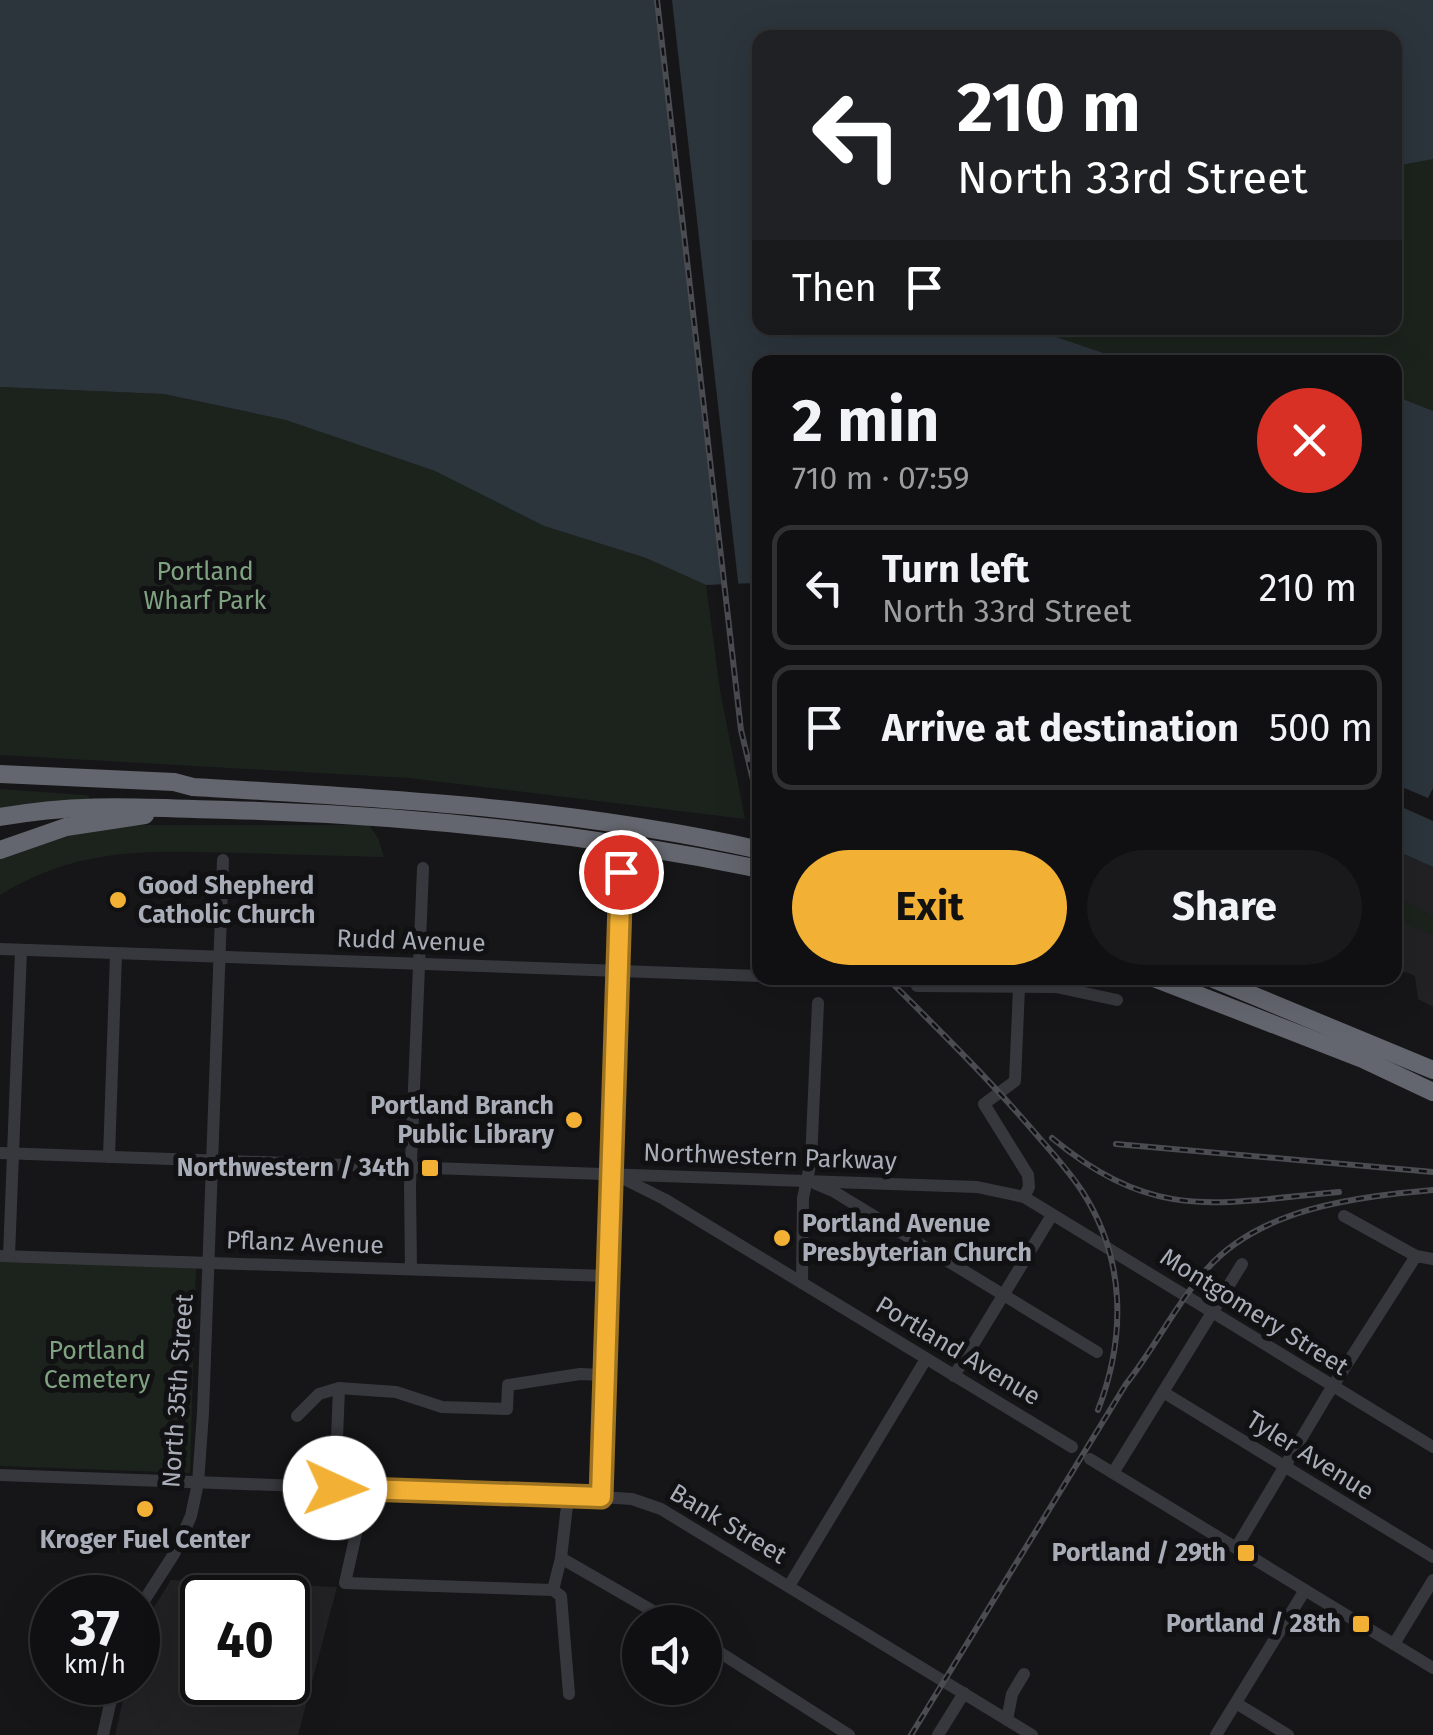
<!DOCTYPE html>
<meta charset="utf-8">
<style>
:root{--surface:#101012;--page:#19191b;--text:#f1f3f6;--muted:#9c9d9f;--line:#303032;--accent:#f2b134}
body{margin:0;font-family:"Fira Sans",sans-serif;background:var(--page);color:var(--text);height:100vh;display:flex;flex-direction:column;font-size:38px;white-space:nowrap}
*{box-sizing:border-box;margin:0}
p{font-size:32px;color:var(--muted)}
.icon{flex:none;width:55px;height:55px;fill:none;stroke:currentColor;stroke-width:2;stroke-linecap:round;stroke-linejoin:round}
.map{position:relative;flex:1;overflow:hidden}
.drawer{position:absolute;left:752px;top:355px;width:650px;height:630px;display:flex;flex-direction:column;background:var(--surface);border-radius:20px;box-shadow:0 10px 40px #0002,0 0 0 2px var(--line)}
.drawer>*{flex:none}
.guide{position:absolute;left:752px;top:30px;width:650px;height:305px;border-radius:20px;box-shadow:0 10px 40px #0002,0 0 0 2px var(--line);background:#202124;color:#fff;overflow:hidden}
.tools{position:absolute;left:622px;top:1605px;display:grid;gap:20px}
.tools a{display:grid;place-items:center;width:100px;height:100px;border-radius:50%;background:var(--surface);box-shadow:0 10px 40px #0002,0 0 0 2px var(--line);font-size:50px}
.speed{position:absolute;left:30px;top:1575px;display:flex;gap:20px;font-size:50px;font-weight:700;text-align:center}
.speed>*{display:grid;place-content:center;width:130px;height:130px;border-radius:50%;background:var(--surface);box-shadow:0 10px 40px #0002,0 0 0 2px var(--line);line-height:1}
.speed small{font-size:25px;font-weight:400}
.speed .limit{border:5px solid #111;border-radius:15px;background:#fff;color:#111}
.pin{position:absolute;display:grid;place-items:center;width:85px;height:85px;color:#fff;margin:-42px;border:5px solid #fff;border-radius:50%;box-shadow:0 2px 10px #0007}
.me{position:absolute;width:110px;margin:-55px;rotate:92deg;stroke-linejoin:round;filter:drop-shadow(0 0 8px #0008)}
.turn{display:flex;align-items:center;gap:35px;height:210px;padding:0 40px;font-size:45px}
.turn .icon{width:130px;height:130px;stroke-width:2.5}
.turn b{display:block;font-size:70px;line-height:85px}
.then{display:flex;align-items:center;height:95px;padding:0 40px;background:#0003;gap:20px;font-size:38px}
.round{display:grid;place-items:center;flex:none;width:105px;height:105px;border-radius:52px;background:var(--page)}
.overview{display:flex;align-items:center;justify-content:space-between;height:170px;padding:0 40px}
h1{font-size:60px;font-weight:700;line-height:75px}
.primary-button{display:flex;gap:20px;margin-top:auto;padding:20px 40px}
.primary-button a{flex:1;height:115px;border-radius:60px;background:var(--accent);color:#111;font-size:40px;font-weight:700;line-height:115px;text-align:center}
.primary-button a+a{background:var(--page);color:var(--text)}
ul{padding:0;list-style:none}
li{display:flex;align-items:center;gap:30px;height:125px;margin:0 20px 15px;padding:0 20px;border:5px solid var(--line);border-radius:20px}
li div{flex:1}
li b{display:block;font-size:38px}
li em{font-style:normal}
.map>svg:first-child{display:block}
</style>
<div class="map">
<svg width="1433" height="1735" viewBox="0 0 1433 1735">
<rect width="100%" height="100%" fill="#161618"/>
<!-- built -->
<g fill="#222225" fill-rule="evenodd">
<polygon points="1395,850 1433,867 1433,1007 1418,999 1415,976 1406,972 1395,975"/>
<path d="M171,1580L337,1587L298,1735H115L127,1683L138,1682L139,1631ZM202,1598H288V1682H202Z"/>
</g>
<!-- green -->
<g fill="#1c231d">
<polygon points="1433,140 1433,447 1395,433 1395,362 1130,362 1030,328 1395,328 1395,146"/>
<polygon points="0,387 164,394 287,420 435,471 544,526 646,558 706,585 720,690 745,819 409,778 0,755"/>
<polygon points="0,789 84,795 89,796 89,800 0,810"/>
<path d="M141,825H369L378,838L384,857C335,856 286,854 238,853C148,851 81,846 0,895V856L65,832Z"/>
<polygon points="1395,895 1433,916 1433,936 1395,919"/>
<polygon points="0,1259 196,1265 190,1473 0,1466"/>
</g>
<!-- water -->
<g fill="#2c353c">
<polygon points="0,0 1433,0 1433,159 1395,166 1395,38 760,38 760,328 1030,328 1130,362 760,362 760,586 754,583 706,585 646,558 544,526 435,471 286,420 164,394 0,387"/>
<polygon points="1395,396 1433,411 1433,867 1395,850"/>
</g>
<!-- pier -->
<g fill="#161618">
<polygon points="655,0 672,0 739,590 722,590"/>
<polygon points="1395,784 1428,798 1433,788 1433,821 1395,804"/>
</g>
<g fill="none" stroke-linecap="round" stroke-linejoin="round">
<!-- minor -->
<g stroke="#37383d" stroke-width="12">
<polyline points="0,949 760,976"/>
<polyline points="917,986 1056,987 1117,1000"/>
<polyline points="1019,988 1015,1081 984,1104 1028,1175 1029,1187 1024,1197"/>
<polyline points="0,1153 977,1187 1024,1197 1433,1447"/>
<polyline points="109,1157 116,954"/>
<polyline points="624,1179 664,1199 1072,1447"/>
<polyline points="816,1184 833,1191 1097,1352"/>
<polyline points="1344,1216 1416,1256 1433,1259"/>
<polyline points="0,1256 608,1276"/>
<polyline points="9,1256 21,950"/>
<polyline points="411,1269 410,1186 423,868"/>
<polyline points="802,1283 803,1198 811,1161 818,1003"/>
<polyline points="954,1376 1052,1215"/>
<polyline points="1163,1392 1433,1557"/>
<polyline points="297,1416 319,1394 339,1388"/>
<polyline points="1090,1459 1433,1668"/>
<polyline points="1113,1473 1242,1264"/>
<polyline points="0,1475 601,1497 632,1499 661,1509 1032,1735"/>
<polyline points="335,1488 339,1388 396,1392 442,1407 507,1409 508,1385 580,1374 603,1375"/>
<polyline points="366,1489 345,1583 553,1590"/>
<polyline points="601,1497 621,872"/>
<polyline points="1236,1548 1326,1397 1416,1256"/>
<polyline points="561,1558 672,1622"/>
<polyline points="789,1586 926,1359"/>
<polyline points="553,1590 561,1596 569,1694"/>
<polyline points="553,1590 561,1558 568,1497"/>
<polyline points="138,1610 174,1554 191,1516 198,1483 203,1413 223,860"/>
<polyline points="705,1643 849,1735"/>
<polyline points="1394,1644 1433,1580"/>
<polyline points="1236,1703 1288,1735"/>
<polyline points="1007,1720 1012,1694 1024,1674"/>
<polyline points="103,1735 115,1682"/>
<polyline points="938,1735 964,1693"/>
<polyline points="1216,1735 1305,1590"/>
</g>
<!-- highway -->
<g stroke="#63666e" stroke-width="18">
<path d="M0,774L174,782L193,787C382,798 575,808 760,850"/>
<path d="M0,817C82,802 147,808 229,810C407,815 585,833 760,869"/>
<polyline points="0,850 66,827 145,815"/>
<polyline points="1154,978 1363,1059 1433,1092"/>
<polyline points="1211,978 1433,1070"/>
</g>
<defs>
<g id="rail">
<polyline points="657,0 741,730 760,809"/>
<path d="M887,978C935,1026 984,1074 1029,1126C1047,1147 1067,1168 1082,1191C1126,1259 1126,1337 1098,1410"/>
<path d="M1052,1138C1155,1223 1216,1203 1339,1192"/>
<polyline points="1116,1144 1433,1172"/>
<path d="M911,1735L1126,1384C1155,1348 1175,1305 1206,1270C1260,1208 1355,1197 1433,1190"/>
</g>
</defs>
<!-- rail casing -->
<use href="#rail" stroke="#4a4c52" stroke-width="6"/>
<!-- rail -->
<use href="#rail" stroke="#111113" stroke-width="2.5" stroke-dasharray="8" stroke-linecap="butt"/>
</g>
<g fill="none" stroke-linecap="round" stroke-linejoin="round">
<defs>
<polyline id="route" points="335,1488 601,1497 621,872"/>
</defs>
<!-- route casing -->
<use href="#route" stroke="#9d7322" stroke-width="25"/>
<!-- route -->
<use href="#route" stroke="#f2b134" stroke-width="18"/>
</g>
<!-- markers -->
<g fill="#f2b134" stroke="#111113" stroke-width="4">
<circle cx="118" cy="900" r="10"/>
<circle cx="574" cy="1120" r="10"/>
<rect x="420" y="1158" width="20" height="20" rx="5"/>
<circle cx="782" cy="1238" r="10"/>
<circle cx="145" cy="1509" r="10"/>
<rect x="1236" y="1543" width="20" height="20" rx="5"/>
<rect x="1351" y="1614" width="20" height="20" rx="5"/>
</g>
<g text-anchor="middle" dominant-baseline="central" stroke-width="10" stroke-linejoin="round" paint-order="stroke">
<!-- park labels -->
<g font-size="25" fill="#7fa381" stroke="#111113">
<text x="205" y="572">Portland<tspan x="205" dy="29">Wharf Park</tspan></text>
<text x="97" y="1351">Portland<tspan x="97" dy="29">Cemetery</tspan></text>
</g>
<!-- poi labels -->
<g font-size="25" font-weight="bold" fill="#a8adb8" stroke="#111113" text-anchor="end">
<text x="138" y="886" text-anchor="start">Good Shepherd<tspan x="138" dy="29">Catholic Church</tspan></text>
<text x="554" y="1106">Portland Branch<tspan x="554" dy="29">Public Library</tspan></text>
<text x="410" y="1168">Northwestern / 34th</text>
<text x="802" y="1224" text-anchor="start">Portland Avenue<tspan x="802" dy="29">Presbyterian Church</tspan></text>
<text x="145" y="1540" text-anchor="middle">Kroger Fuel Center</text>
<text x="1226" y="1553">Portland / 29th</text>
<text x="1341" y="1624">Portland / 28th</text>
</g>
<!-- street labels -->
<g font-size="25" fill="#a8adb8" stroke="#111113">
<text transform="translate(411 941) rotate(2)">Rudd Avenue</text>
<text transform="translate(770 1157) rotate(2)">Northwestern Parkway</text>
<text transform="translate(305 1243) rotate(2)">Pflanz Avenue</text>
<text transform="translate(1254 1312) rotate(32)">Montgomery Street</text>
<text transform="translate(958 1351) rotate(31)">Portland Avenue</text>
<text transform="translate(178 1391) rotate(-86)">North 35th Street</text>
<text transform="translate(1310 1456) rotate(32)">Tyler Avenue</text>
<text transform="translate(728 1524) rotate(31)">Bank Street</text>
</g>
</g>
</svg>
<div class="tools">
<a><svg class="icon" aria-label="sound" viewBox="0 0 24 24"><path d="M4 9h4l5-4v14l-5-4H4zM17 9q2 3 0 6"/></svg></a>
</div>
<div class="speed"><div>37<small>km/h</small></div><div class="limit">40</div></div>
<div class="pin" style="left:621px;top:872px;background:#d93025"><svg class="icon" aria-label="arrive" viewBox="0 0 24 24"><path d="M6 21V4h12l-3 4 3 4H6"/></svg></div>
<svg class="me" style="left:335px;top:1488px" viewBox="-20 -20 40 40"><circle r="19" fill="#fff"/><path d="M0-13L10 11 0 6-10 11z" fill="#f2b134"/></svg>
<div class="guide">
<div class="turn"><svg class="icon" aria-label="left" viewBox="0 0 24 24"><path d="M17 20v-9H6M10 6l-5 5 5 5"/></svg><div><b>210 m</b>North 33rd Street</div></div>
<div class="then">Then<svg class="icon" aria-label="arrive" viewBox="0 0 24 24"><path d="M6 21V4h12l-3 4 3 4H6"/></svg></div>
</div>
<section class="drawer">
<div class="overview"><div><h1>2 min</h1><p>710 m · 07:59</p></div><a class="round" style="background:#d93025;color:#fff"><svg class="icon" aria-label="close" viewBox="0 0 24 24"><path d="M6 6l12 12M18 6L6 18"/></svg></a></div>
<ul>
<li><svg class="icon" aria-label="left" viewBox="0 0 24 24"><path d="M17 20v-9H6M10 6l-5 5 5 5"/></svg><div><b>Turn left</b><p>North 33rd Street</p></div><em>210 m</em></li>
<li><svg class="icon" aria-label="arrive" viewBox="0 0 24 24"><path d="M6 21V4h12l-3 4 3 4H6"/></svg><div><b>Arrive at destination</b></div><em>500 m</em></li>
</ul>
<div class="primary-button"><a>Exit</a><a>Share</a></div>
</section>
</div>
